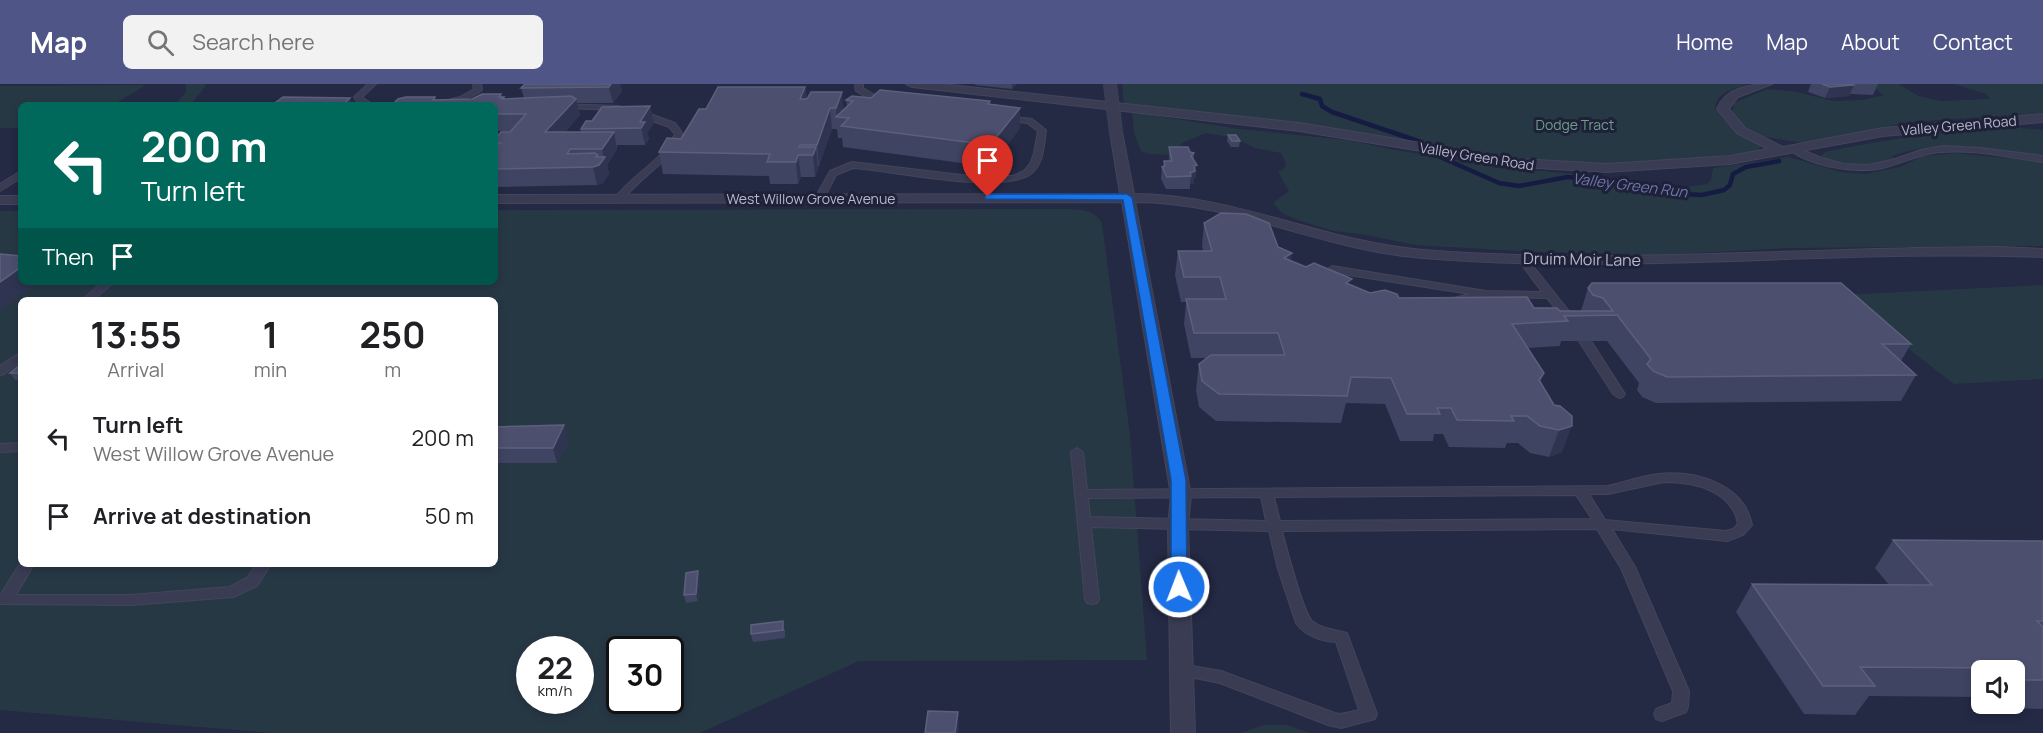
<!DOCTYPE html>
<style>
:root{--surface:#fff;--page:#f2f2f2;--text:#202124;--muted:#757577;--accent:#4f5587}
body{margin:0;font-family:Manrope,sans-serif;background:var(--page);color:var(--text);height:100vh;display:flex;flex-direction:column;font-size:22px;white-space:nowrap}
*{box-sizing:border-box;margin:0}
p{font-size:20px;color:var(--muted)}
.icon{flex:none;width:33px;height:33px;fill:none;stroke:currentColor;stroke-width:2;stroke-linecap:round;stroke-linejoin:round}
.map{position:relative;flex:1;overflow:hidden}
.panel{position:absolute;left:18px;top:213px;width:480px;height:270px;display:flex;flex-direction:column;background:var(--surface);border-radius:9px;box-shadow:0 3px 9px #0003}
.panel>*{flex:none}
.top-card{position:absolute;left:18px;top:18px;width:480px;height:183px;border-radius:9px;box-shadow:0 3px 9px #0003;background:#00695c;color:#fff;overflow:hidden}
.tools{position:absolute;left:1971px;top:576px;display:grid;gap:12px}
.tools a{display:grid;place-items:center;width:54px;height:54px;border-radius:9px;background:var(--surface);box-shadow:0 3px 9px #0003;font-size:30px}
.speed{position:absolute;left:516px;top:552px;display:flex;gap:12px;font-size:30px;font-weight:700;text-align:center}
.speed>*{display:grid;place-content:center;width:78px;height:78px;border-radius:50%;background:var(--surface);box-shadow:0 3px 9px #0003;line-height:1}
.speed small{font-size:15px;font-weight:400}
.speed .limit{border:3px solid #111;border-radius:9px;background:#fff;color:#111}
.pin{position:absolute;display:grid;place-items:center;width:51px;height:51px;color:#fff;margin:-62px -26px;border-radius:50% 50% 50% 0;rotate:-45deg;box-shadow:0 0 6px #0007}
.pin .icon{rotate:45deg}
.me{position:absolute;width:66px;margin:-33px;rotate:359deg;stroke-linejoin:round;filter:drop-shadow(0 0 4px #0008)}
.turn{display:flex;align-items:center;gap:21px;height:126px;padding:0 24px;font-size:27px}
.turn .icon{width:78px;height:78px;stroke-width:2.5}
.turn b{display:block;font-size:42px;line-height:51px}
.then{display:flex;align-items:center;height:57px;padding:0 24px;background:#0003;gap:12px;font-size:22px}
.eta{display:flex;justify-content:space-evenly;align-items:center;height:102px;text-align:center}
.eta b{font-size:36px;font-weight:700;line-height:42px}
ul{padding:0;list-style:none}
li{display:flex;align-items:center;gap:18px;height:78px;padding:0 24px}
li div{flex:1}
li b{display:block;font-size:22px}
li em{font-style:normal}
header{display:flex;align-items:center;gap:36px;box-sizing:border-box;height:84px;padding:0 30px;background:var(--accent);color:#fff}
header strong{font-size:28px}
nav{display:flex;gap:33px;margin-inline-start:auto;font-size:21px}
.search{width:420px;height:54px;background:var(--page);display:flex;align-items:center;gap:15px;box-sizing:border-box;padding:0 21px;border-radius:9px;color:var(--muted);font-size:22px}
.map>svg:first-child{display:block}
</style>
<header>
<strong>Map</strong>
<div class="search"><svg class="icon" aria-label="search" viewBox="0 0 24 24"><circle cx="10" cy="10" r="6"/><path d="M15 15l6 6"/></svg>Search here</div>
<nav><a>Home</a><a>Map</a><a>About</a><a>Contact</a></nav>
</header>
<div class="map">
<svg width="2043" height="649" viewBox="0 0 2043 649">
<rect width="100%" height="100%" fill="#242944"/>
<!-- green -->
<g fill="#273845" fill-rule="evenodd">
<polygon points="186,0 205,0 205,3 190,21 174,21 186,8"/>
<path d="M1122,0H1747C1732,6 1716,8 1715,25L1729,41L1761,62L1758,67L1737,70L1665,78L1617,81L1526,77L1124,21Z"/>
<polygon points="1868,0 1898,0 1919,12 1940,17 1990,15 1986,10 1954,0 2043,0 2043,29 1910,38 1804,59 1765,53 1744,42 1732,30 1734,19 1767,5 1797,8 1833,17 1862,16 1884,11"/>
<polygon points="146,1 113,21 21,21 21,44 0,44 0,2"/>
<polygon points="1132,28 1239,45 1347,56 1395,66 1518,85 1630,95 1679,104 1707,100 1711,96 1713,84 1788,73 1841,88 1865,90 1900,83 1923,72 1956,69 2043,78 2043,162 1789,164 1659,171 1535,168 1415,161 1361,150 1333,147 1295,135 1282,129 1273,119 1289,107 1278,88 1284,85 1286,79 1281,69 1255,64 1235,54 1206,49 1182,59 1174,71 1149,70 1141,67 1134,49"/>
<path d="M2012,43L2043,46V71C1992,67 1940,54 1892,72L1894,75C1871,80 1842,89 1821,72L1825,68C1889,55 1946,46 2012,43Z"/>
<path d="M1065,125C1079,125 1097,126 1102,140L1130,351L1147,576L859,577L700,649H272L0,626V127H21V198H495V126ZM21,216H495V480H21ZM530,566H580V616H530ZM620,566H670V616H620Z"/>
<polygon points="2043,201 2043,295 1954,300 1839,211"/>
<polygon points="1264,641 1287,641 1310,649 1240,649"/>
</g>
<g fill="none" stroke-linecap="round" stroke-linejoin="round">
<!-- stream -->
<g stroke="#161b43" stroke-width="4.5">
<polyline points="1302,10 1320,15 1322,22 1332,28 1421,58"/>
<polyline points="1438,72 1499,99 1519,102 1568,93 1645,100 1683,110 1702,111 1724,106 1730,101 1733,90 1746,83 1779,77"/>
</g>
<defs>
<g id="service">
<path d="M368,0H376L362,13L373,21C365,21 357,21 354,13Z"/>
<path d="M473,0H481L482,6C466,18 448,21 429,21L460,13L474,5Z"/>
<polygon points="855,0 863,0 863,4 875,11 892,17 888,19 869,15 856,7"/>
<polygon points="559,20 619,22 623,24 619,26 562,24 559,24"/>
<path d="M633,26H639L675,39L683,50C670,79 640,92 622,117L619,118L614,115C632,90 662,78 675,50L669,43L633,30Z"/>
<path d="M1003,32L1032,35L1046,46C1044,60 1044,79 1032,89C1005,112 890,86 853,84L836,91L823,116L820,117L815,114L830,87L852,78L970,92H1013L1024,87L1030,80L1034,69L1038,47L1027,39L1003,36Z"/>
<path d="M1943,62L1980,64L2043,72V78C2009,74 1975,65 1941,68C1921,69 1903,79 1883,84C1857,90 1812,83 1790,66L1797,64L1822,74L1843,80L1868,81L1892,76L1921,66Z"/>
<polygon points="21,87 21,94 0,107 0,100"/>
<polygon points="1522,171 1525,172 1576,236 1577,238 1576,240 1568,240 1547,214 1486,213 1454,220 1449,217 1450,215 1470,210 1336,189 1343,199 1338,202 1334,201 1325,187 1332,182 1486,207 1542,208 1517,174"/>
<polygon points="103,198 114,198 93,216 82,216"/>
<polygon points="1585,254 1591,257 1625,310 1623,313 1619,314 1613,310 1579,257"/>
<polygon points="21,268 21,277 4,290 0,291 0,282"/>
<polygon points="21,359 21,367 0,368 0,360"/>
<path d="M1077,364L1083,368L1087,406L1608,402C1625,398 1641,392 1658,390C1696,386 1744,400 1752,441L1743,451L1727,457L1612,445L1635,483L1689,607L1688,623L1686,628L1662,637L1656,635L1654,630L1656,625L1672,619L1673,607L1621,484L1597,445L1282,447C1286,462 1303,528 1312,537C1323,546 1335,545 1347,549L1377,630L1375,635L1341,644L1328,641L1220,599L1174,590L1172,586L1174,582L1180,580L1221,587L1335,629L1341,630L1359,626L1336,558C1322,557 1305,552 1296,539L1278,485L1269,447L1091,443L1099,515L1097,519L1092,520L1087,519L1085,515L1071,368ZM1664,398C1694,398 1732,406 1738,440L1733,445L1726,447L1605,436L1589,410H1608ZM1576,411L1592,435L1280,437L1274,413ZM1261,413L1266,437L1090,433L1088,414Z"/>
<polygon points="21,478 21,480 34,480 16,511 131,511 230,503 247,494 257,480 271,480 257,502 233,513 131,521 0,520 0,512"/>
</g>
<g id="minor">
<path d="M906,0H942L1299,39L1519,75L1607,80L1730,72L1768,65L1737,49L1717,25C1726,3 1751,0 1772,0L1738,13L1729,25L1745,44L1783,63L1883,44L2043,30V38L1883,52L1730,80L1607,88L1519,83L1299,47L912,3Z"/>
<path d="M1116,44L1122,48L1134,110C1234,110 1324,158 1423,166C1615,181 1808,163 2000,163L2043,165V173C1837,165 1629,191 1423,174C1324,167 1235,118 1135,118L1191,411L1188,441L1195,649H1171L1168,441L1171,411L1122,118L495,119V111L1120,110L1110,48Z"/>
<rect x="0" y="112" width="21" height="8"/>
</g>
</defs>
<!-- service casing -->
<use href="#service" stroke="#43455c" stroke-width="2"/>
<!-- minor casing -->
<use href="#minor" stroke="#43455c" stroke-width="2"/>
<!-- service -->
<use href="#service" fill="#393c53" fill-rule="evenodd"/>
<!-- minor -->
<use href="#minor" fill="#393c53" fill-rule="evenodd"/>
<defs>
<polyline id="minor-bridge" points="1110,0 1116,48"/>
</defs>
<!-- minor-bridge casing -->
<use href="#minor-bridge" stroke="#43455c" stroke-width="14" stroke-linecap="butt"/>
<!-- minor-bridge -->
<use href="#minor-bridge" stroke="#393c53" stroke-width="13"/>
</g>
<!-- wall -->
<g fill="#3f4462">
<polygon points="525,0 620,0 622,7 613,19 577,19 580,31 565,48 581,48 581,45 592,37 650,22 654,39 647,49 649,55 645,61 617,61 617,65 607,81 609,90 603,99 597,101 495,103 495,55 511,47 495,47 495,21 392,21 435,13 436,16 472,15 501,10 502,13 504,13 505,15 524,14 521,4"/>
<polygon points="975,0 1017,0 1012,5 975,1"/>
<polygon points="1811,0 1878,0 1873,11 1850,10 1849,12 1825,14 1808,8"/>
<polygon points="805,3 807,15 843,26 847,23 846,16 871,14 990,17 990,20 1020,24 1020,44 991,83 843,63 842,54 838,54 837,45 832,45 819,82 818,82 818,85 815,93 801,93 798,100 770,100 769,92 663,90 659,68 681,55 706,25"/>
<polygon points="1228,51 1240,57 1239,63 1231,63 1227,57"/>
<polygon points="1169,63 1194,69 1194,76 1196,93 1194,94 1194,100 1190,100 1190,105 1166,105 1161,95 1162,83 1163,83 1164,77 1169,77"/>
<polygon points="1204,139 1278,163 1290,176 1370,209 1399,214 1534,224 1560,227 1581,227 1588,204 1911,260 1901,277 1916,291 1901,317 1656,319 1642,313 1637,306 1639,299 1607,257 1561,257 1560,262 1528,264 1544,289 1540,299 1554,321 1560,322 1562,368 1549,373 1530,369 1518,359 1507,359 1505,364 1449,363 1443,350 1434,350 1433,357 1400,357 1385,320 1346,319 1341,339 1216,337 1199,323 1196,306 1199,280 1207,274 1191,274 1184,240 1186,218 1181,218 1175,191 1178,167 1203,167 1202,162"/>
<polygon points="21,280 21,296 15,296 10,289"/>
<polygon points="495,343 569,356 557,379 495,379"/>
<polygon points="1893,456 2043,457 2043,625 1993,624 1989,620 2014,620 2014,586 1982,586 1982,613 1869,612 1855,631 1804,630 1736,528 1752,500 1889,501 1875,484"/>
<polygon points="700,495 698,517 686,519 684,511"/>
<polygon points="785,545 785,554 753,558 751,550"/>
</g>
<!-- shaded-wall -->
<g fill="#2f3451">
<polygon points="611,0 620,0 622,7 613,19 609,3"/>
<polygon points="1012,0 1017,0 1012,5"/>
<polygon points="1854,1 1849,12 1825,14 1830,3"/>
<polygon points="805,3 808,24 800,15"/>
<polygon points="842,8 844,29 837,33 836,24"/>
<polygon points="350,14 352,21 343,21"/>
<polygon points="576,15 580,31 549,65 545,48"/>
<polygon points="650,22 654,39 647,49 649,55 645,61 640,38"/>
<polygon points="830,24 832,45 819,82 817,61"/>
<polygon points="1020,24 1020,44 991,83 990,61"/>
<polygon points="614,48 617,65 607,81 609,90 603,99 597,101 593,83 598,71 600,80 604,74 602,65"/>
<polygon points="816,63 818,85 815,93 813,71"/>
<polygon points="798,71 801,93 798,100 796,78"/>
<polygon points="1197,81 1196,93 1194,94 1194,100 1190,100 1191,92 1190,89 1194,82"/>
<polygon points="1292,169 1288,193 1284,174"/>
<polygon points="21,177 21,198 31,198 34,202 0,226 0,198"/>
<polygon points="564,341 569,356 557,379 553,364"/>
<polygon points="1572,342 1562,368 1549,373 1559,346"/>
<polygon points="698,487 700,495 698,517 696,510"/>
<polygon points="958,628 959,649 955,649"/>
</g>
<!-- building -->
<g fill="#4c506e" stroke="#5c607c" stroke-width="1.5">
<polygon points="525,0 611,0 609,3 521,4"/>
<polygon points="1822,0 1853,0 1854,1 1830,3"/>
<polygon points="718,3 805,3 800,15 807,15 811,8 842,8 836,24 830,24 817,61 800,61 799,63 816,63 813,71 798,71 796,78 767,78 770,70 659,68 667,54 681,55 699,25 706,25"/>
<polygon points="880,6 990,17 988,20 1020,24 990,61 841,42 849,34 836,33 853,17 846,16 852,12 871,14"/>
<polygon points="482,10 501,10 499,13 504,13 502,15 571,12 576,15 545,48 614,48 602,65 570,65 567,70 595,69 598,71 596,73 605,73 599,81 593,83 495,85 495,62 500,59 495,59 495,55 501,48 510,48 526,30 495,30 495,21 392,21 398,15 406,13 435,13 433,16 472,15"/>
<polygon points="283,13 350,14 343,21 272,21"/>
<polygon points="650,22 640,38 645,38 641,44 581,45 586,37 592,37 602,23"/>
<polygon points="1228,51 1236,51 1240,57 1232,57"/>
<polygon points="1169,63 1188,63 1190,68 1194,69 1191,72 1197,81 1194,82 1195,87 1190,89 1191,92 1167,93 1162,83 1165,82 1164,77 1172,77"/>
<polygon points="1221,129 1246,130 1269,139 1278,163 1292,169 1284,174 1306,183 1314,179 1352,195 1346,199 1370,209 1385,206 1397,210 1399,214 1527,213 1534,224 1557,224 1560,227 1613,227 1603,214 1593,211 1588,204 1592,199 1841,199 1911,260 1882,260 1916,291 1667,293 1653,287 1647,280 1651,275 1617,231 1564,232 1568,237 1512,240 1544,289 1539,296 1554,321 1560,322 1572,332 1572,342 1559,346 1540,342 1527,332 1511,332 1514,337 1457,336 1451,324 1437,324 1440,330 1407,330 1391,294 1351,293 1347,312 1219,310 1202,297 1199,280 1211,271 1285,271 1278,249 1194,249 1186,215 1226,215 1220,193 1184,193 1178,167 1212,167 1204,139"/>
<polygon points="0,170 21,172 21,177 18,179 21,182 21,183 0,198"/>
<polygon points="21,280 21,288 19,289 10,289"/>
<polygon points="564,341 553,364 495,364 495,343"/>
<polygon points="1893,456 2043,457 2043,537 2037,537 2043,543 2043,596 2016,596 2014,594 2014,586 2008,586 2006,584 1860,583 1875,602 1823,602 1752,500 1932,501"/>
<polygon points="698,487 696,510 684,511 686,489"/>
<polygon points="783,537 783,546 751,550 751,541"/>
<polygon points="928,627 958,628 955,649 925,649"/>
</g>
<!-- route -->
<polygon fill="#1a73e8" stroke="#114b97" stroke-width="1.5" points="988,110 1127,110 1132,113 1186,396 1187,503 1185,507 1173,507 1171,503 1171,396 1123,116 985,115 985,111"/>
<g text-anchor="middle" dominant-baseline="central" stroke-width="6" stroke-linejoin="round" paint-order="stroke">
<!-- far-park labels -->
<g font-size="14" fill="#6c9f87" stroke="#1e2138">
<text x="1575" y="40">Dodge Tract</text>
</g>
<!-- far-street labels -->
<g font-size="14" fill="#b6b8cd" stroke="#1e2138">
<text transform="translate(1959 41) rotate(-5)">Valley Green Road</text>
<text transform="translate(1477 72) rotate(9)">Valley Green Road</text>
<text x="811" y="114">West Willow Grove Avenue</text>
</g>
<!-- far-water labels -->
<g font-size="15" font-style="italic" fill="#6d76ae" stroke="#1e2138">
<text transform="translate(1630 101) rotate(7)">Valley Green Run</text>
</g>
<!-- street labels -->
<g font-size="16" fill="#b6b8cd" stroke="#1e2138">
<text transform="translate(1582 175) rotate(1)">Druim Moir Lane</text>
</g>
</g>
</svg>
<div class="tools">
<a><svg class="icon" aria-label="sound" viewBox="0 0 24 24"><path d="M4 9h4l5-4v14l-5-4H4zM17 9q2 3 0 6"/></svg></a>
</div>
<div class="speed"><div>22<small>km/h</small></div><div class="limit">30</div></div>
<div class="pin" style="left:988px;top:113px;background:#d93025"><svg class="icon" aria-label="arrive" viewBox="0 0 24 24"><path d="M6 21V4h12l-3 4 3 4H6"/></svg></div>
<svg class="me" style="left:1179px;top:503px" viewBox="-20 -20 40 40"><circle r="17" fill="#1a73e8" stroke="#fff" stroke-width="3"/><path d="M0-11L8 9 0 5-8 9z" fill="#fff"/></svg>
<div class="top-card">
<div class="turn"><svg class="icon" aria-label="left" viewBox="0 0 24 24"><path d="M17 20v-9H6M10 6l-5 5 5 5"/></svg><div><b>200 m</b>Turn left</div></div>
<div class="then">Then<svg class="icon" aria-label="arrive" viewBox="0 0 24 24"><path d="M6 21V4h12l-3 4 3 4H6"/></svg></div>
</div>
<section class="panel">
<div class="eta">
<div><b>13:55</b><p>Arrival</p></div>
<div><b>1</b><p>min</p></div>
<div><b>250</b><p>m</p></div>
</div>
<ul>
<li><svg class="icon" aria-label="left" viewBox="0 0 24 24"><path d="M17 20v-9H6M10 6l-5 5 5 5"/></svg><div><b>Turn left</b><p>West Willow Grove Avenue</p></div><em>200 m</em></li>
<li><svg class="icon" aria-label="arrive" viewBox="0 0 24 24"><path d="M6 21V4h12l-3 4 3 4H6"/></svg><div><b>Arrive at destination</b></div><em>50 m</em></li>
</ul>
</section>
</div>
